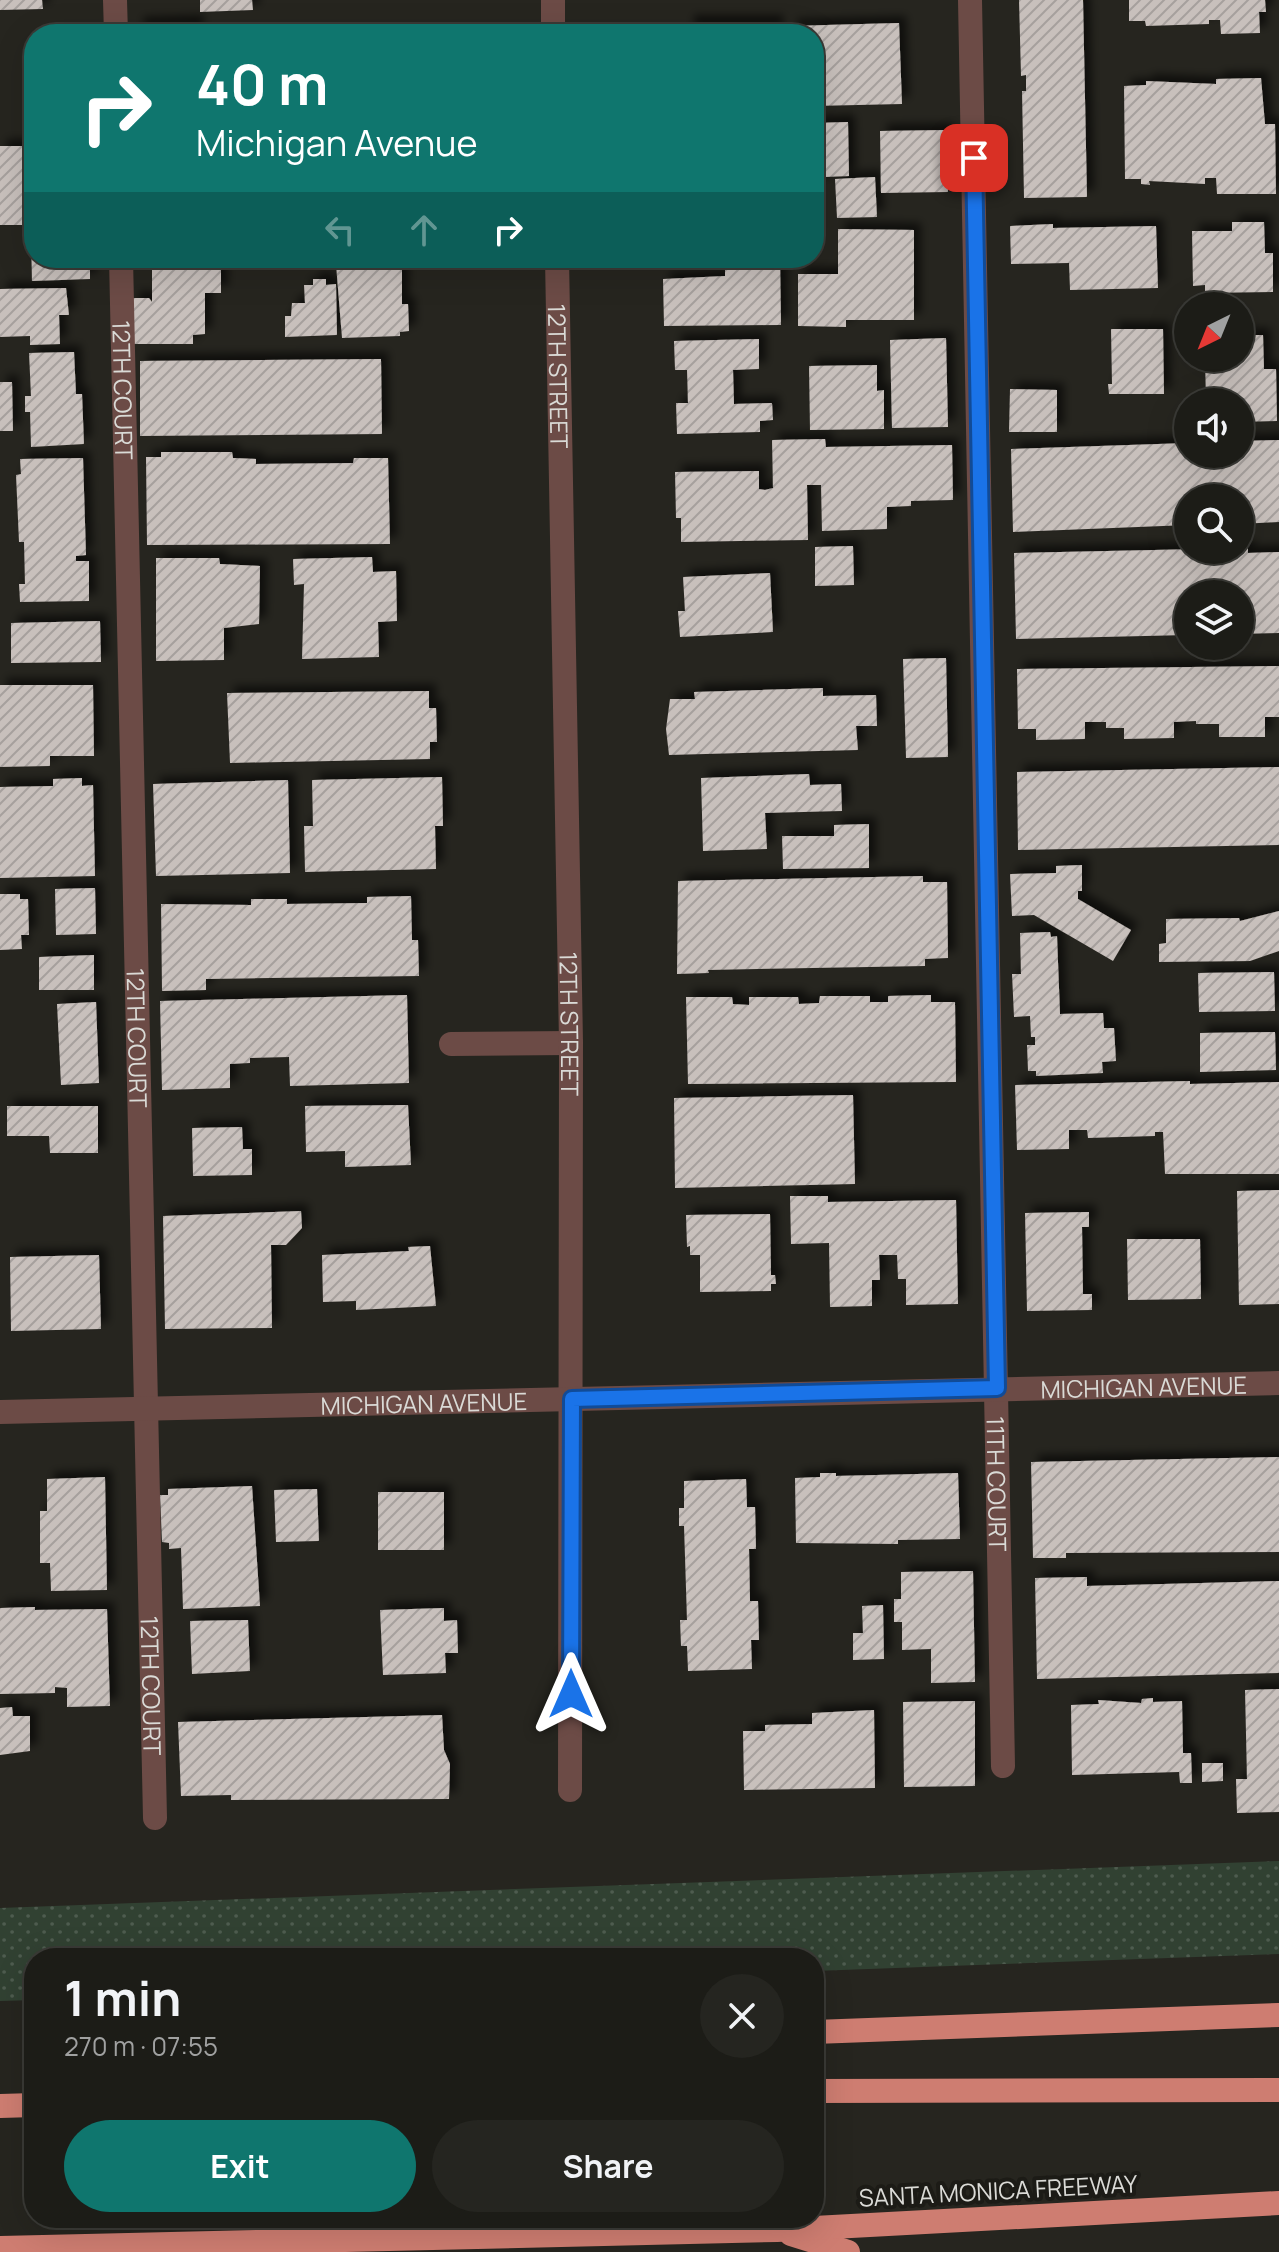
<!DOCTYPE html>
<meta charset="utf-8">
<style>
:root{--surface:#1c1c17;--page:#252520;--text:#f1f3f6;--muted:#a0a1a1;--line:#3a3a36;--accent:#0f766e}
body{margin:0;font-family:Manrope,sans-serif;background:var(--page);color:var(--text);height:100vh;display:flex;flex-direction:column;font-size:30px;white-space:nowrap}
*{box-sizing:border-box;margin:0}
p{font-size:26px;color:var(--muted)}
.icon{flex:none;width:44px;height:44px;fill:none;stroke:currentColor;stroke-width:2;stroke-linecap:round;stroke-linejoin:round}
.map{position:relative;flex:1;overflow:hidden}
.side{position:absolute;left:24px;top:1948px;width:800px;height:280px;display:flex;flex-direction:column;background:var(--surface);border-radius:32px;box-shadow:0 8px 32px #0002,0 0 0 2px var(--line)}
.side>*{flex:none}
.banner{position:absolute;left:24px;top:24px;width:800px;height:244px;border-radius:32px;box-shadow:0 8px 32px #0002,0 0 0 2px var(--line);background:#0f766e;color:#fff;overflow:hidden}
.needle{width:52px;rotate:223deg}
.controls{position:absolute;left:1174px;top:292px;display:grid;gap:16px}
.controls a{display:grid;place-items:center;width:80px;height:80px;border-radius:50%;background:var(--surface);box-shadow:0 8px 32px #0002,0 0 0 2px var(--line);font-size:40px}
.pin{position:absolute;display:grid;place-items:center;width:68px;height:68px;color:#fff;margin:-34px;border-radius:16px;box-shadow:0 4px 12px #0006}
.me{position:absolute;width:88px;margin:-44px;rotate:0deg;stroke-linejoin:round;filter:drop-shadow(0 0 6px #0008)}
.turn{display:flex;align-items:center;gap:28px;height:168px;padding:0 40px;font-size:36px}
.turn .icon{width:104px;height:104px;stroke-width:2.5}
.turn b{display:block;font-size:56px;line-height:68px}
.lanes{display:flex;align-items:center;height:76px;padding:0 40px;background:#0003;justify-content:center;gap:40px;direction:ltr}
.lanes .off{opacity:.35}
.round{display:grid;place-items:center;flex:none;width:84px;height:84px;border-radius:42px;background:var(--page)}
.headline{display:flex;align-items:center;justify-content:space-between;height:136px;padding:0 40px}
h1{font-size:48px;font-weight:700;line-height:60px}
.button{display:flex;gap:16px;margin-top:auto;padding:16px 40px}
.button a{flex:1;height:92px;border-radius:48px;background:var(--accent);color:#fff;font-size:32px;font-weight:700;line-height:92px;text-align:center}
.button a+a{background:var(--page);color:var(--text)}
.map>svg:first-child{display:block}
</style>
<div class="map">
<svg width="1279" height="2252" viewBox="0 0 1279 2252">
<defs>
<pattern id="grass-dots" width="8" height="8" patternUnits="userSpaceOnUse" patternTransform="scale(2)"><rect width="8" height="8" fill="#314132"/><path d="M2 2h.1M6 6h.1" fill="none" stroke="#4e5c4f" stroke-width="1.8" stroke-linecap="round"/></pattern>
<pattern id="building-hatch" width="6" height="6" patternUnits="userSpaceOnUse" patternTransform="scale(2)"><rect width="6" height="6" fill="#c8c0bc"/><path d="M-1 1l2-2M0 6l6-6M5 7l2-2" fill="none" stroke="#a6a09d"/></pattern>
<filter id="shadow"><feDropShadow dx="7" dy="-7" stdDeviation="4" flood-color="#0009"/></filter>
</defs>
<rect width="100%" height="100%" fill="#26251f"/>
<!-- grass -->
<polygon fill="url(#grass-dots)" points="1279,1861 1279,1954 814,1971 814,1958 34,1958 34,2000 0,2001 0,1908"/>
<!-- building -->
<g fill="url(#building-hatch)" filter="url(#shadow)">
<polygon points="0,0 42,0 43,9 0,10"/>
<polygon points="200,0 252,0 253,10 200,12"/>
<polygon points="1019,0 1083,0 1087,197 1024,198 1022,91 1026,91 1026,75 1021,76"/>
<polygon points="1129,0 1265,0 1266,12 1259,12 1260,33 1221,34 1220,20 1209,20 1209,24 1146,26 1145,21 1129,21"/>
<polygon points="197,22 197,34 137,34 136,24"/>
<polygon points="687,22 776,22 777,34 687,34"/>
<polygon points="899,23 902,104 814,106 814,34 790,34 790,26"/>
<polygon points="1261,78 1265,124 1275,124 1276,194 1217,194 1216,178 1205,178 1205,184 1149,181 1150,185 1141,184 1141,179 1125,179 1124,86 1146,85 1146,81 1216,84 1216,79"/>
<polygon points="848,122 849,176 825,177 822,184 814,184 814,123"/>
<polygon points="947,130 948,192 881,193 880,131"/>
<rect x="0" y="146" width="34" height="79"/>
<polygon points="875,177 877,217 837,218 835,179"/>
<polygon points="1232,222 1264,222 1265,253 1273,253 1273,292 1205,293 1205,285 1193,286 1192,231 1232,231"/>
<polygon points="1053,224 1053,228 1156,226 1158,288 1070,290 1069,263 1011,264 1010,226"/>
<polygon points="838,229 914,230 914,320 846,320 846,327 798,326 798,274 838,274"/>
<polygon points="31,239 34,239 34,258 90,258 90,279 32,281"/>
<polygon points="152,258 221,259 221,293 205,293 205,334 193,335 193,344 132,344 132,298 149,298 152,302"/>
<polygon points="732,258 780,258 781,325 664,326 663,279 725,276 725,266 732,266"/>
<polygon points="373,262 373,268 402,267 402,304 408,304 409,331 400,332 400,336 342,338 336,264"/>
<polygon points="313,279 326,279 326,285 336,284 337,335 285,337 285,316 291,316 292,303 305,303 304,285 313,285"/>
<polygon points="66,288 69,315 59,315 60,344 30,345 30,336 0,337 0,289"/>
<polygon points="1111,329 1163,329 1164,394 1109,394 1108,384 1112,384"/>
<polygon points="1240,335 1263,335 1264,369 1276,369 1277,421 1240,422 1240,402 1206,402 1205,358 1240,358"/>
<polygon points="946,338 948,427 892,428 890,340"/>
<polygon points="759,339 759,369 733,370 734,404 772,403 773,420 760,421 760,432 677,434 676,403 688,403 687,370 675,370 674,341"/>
<polygon points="74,352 76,394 82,394 84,444 31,447 30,412 25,412 25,396 31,396 29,353"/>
<polygon points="381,359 382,434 140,436 140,361"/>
<polygon points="877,365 877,391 884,390 884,429 810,430 809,366"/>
<polygon points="0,382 12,382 13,431 0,431"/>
<polygon points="1010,389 1057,390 1057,432 1009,432"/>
<polygon points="825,439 826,447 952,445 953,500 911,501 911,506 887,507 887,529 822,531 821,485 807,485 808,540 681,542 681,518 676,518 675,472 759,471 759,489 765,490 773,488 772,440"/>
<polygon points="1279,440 1279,522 1240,524 1240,498 1188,498 1188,525 1013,532 1011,449 1188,443 1188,454 1240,454 1240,441"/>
<polygon points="161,452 232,452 233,458 256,459 256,464 353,463 354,458 388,458 390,544 147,545 146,457 161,457"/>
<polygon points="83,458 86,555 76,556 76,561 89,561 89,601 20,602 19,584 25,584 24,542 19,542 16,475 21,474 20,459"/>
<polygon points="853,546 854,585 815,586 815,547"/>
<polygon points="1248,548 1248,553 1279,552 1279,633 1240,634 1240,594 1188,594 1188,635 1016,639 1014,553"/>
<polygon points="372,557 373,572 396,571 397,621 378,622 379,657 302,659 304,584 294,585 293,559"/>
<polygon points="156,558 219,558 220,564 260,566 259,624 224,628 224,660 156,661"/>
<polygon points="770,573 773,632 680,637 678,611 685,611 683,577"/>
<polygon points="100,621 101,662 11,663 11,623"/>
<polygon points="946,658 948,757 906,758 903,659"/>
<polygon points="1279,666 1279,717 1265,717 1265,737 1219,737 1219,724 1196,724 1196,721 1174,722 1174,738 1124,739 1124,728 1106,728 1106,722 1085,722 1085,739 1036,740 1036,729 1018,729 1017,669"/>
<polygon points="0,685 93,685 94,756 50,756 50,766 0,767"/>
<polygon points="823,688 823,696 876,695 877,726 856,726 858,750 669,755 666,729 670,699 695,699 694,692"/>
<polygon points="429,691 429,708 436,708 437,742 430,742 430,759 230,763 227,693"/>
<polygon points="1279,767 1279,845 1018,850 1017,772"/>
<polygon points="809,774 810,785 841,784 842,811 765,813 767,849 703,851 701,778"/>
<polygon points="442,777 443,826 435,826 436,869 305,872 304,826 313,826 312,780"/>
<polygon points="82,778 82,786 93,785 95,876 0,878 0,787 53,786 53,779"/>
<polygon points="288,780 290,873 156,876 153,784"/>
<polygon points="869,824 869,868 783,869 782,836 834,836 834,825"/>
<polygon points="1082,865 1082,891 1078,891 1078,899 1131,930 1113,961 1034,915 1012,916 1010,874 1056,873 1056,866"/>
<polygon points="923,876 923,882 947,882 948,958 925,959 925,966 708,970 709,973 677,974 678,881"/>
<polygon points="95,888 96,934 56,935 55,889"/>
<polygon points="0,894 20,894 20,899 28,899 29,935 21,935 22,949 0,950"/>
<polygon points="411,896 412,940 418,940 419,976 206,979 206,990 162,991 161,904 251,905 251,899 287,899 287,904 367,903 367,897"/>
<polygon points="1279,911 1279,951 1250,961 1159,962 1159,944 1166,943 1166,919 1239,918 1240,921"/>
<polygon points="1050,932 1051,937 1057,936 1060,1014 1103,1013 1104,1028 1114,1028 1116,1061 1102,1062 1103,1073 1036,1076 1036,1071 1028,1071 1027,1045 1035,1045 1035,1037 1031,1037 1030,1016 1014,1017 1012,974 1021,974 1020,933"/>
<polygon points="94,955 94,990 39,990 39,957"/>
<polygon points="1274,972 1275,1011 1199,1012 1198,973"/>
<polygon points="407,995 409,1083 290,1086 289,1057 250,1058 250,1063 230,1064 230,1088 162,1090 160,1001"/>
<polygon points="931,995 931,1002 955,1002 956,1082 688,1084 686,997 732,997 733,1004 749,1005 749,997 798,997 799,1004 819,1003 820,996 870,996 870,1002 888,1002 888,996"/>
<polygon points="96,1002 99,1083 61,1085 57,1004"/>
<polygon points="1275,1032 1276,1070 1200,1072 1200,1033"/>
<polygon points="1190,1081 1190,1084 1279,1082 1279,1174 1165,1174 1163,1132 1155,1132 1155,1136 1088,1138 1087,1130 1069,1130 1069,1149 1017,1150 1015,1085"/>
<polygon points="853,1095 855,1184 675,1188 674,1098"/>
<polygon points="408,1105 411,1165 345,1167 345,1151 306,1152 305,1106"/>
<polygon points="7,1106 98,1106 98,1153 50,1153 49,1136 7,1136"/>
<polygon points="242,1127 243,1149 252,1149 252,1175 193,1176 192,1128"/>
<polygon points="1279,1190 1279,1304 1239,1305 1237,1191"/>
<polygon points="790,1196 828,1196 828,1202 956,1200 958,1304 906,1305 906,1279 898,1279 897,1255 879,1255 880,1280 872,1280 872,1306 830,1307 829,1243 791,1244"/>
<polygon points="301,1211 302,1228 286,1245 271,1245 272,1328 165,1329 163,1216"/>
<polygon points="1089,1212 1089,1227 1082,1227 1083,1294 1092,1294 1092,1310 1027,1311 1025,1213"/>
<polygon points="770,1214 771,1275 775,1275 776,1284 771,1284 771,1291 700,1292 700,1255 690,1255 690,1246 687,1247 686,1215"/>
<polygon points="1127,1239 1200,1239 1201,1299 1128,1300"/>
<polygon points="430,1246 436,1306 356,1310 356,1301 323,1302 322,1255 409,1251 408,1247"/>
<polygon points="99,1255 101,1329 11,1331 10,1257"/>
<polygon points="1279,1457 1279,1552 1066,1553 1066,1558 1033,1558 1031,1462"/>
<polygon points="820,1473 836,1473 836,1476 958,1473 960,1539 898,1540 898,1544 796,1543 795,1478 820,1477"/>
<polygon points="105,1477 107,1590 51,1591 50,1563 40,1563 40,1511 47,1511 47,1479"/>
<polygon points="746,1479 747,1507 755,1507 756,1549 749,1549 750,1601 758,1601 759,1640 751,1640 752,1669 688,1671 687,1646 681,1646 680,1620 687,1620 684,1526 679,1526 679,1508 684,1508 684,1481"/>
<polygon points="252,1486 260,1606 183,1609 181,1548 169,1549 169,1543 162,1542 160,1495 168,1495 168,1489"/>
<polygon points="317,1489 319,1541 276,1542 274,1490"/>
<rect x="378" y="1492" width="66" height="58"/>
<polygon points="973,1571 975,1682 931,1683 931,1649 902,1650 902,1622 894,1622 894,1599 901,1599 901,1572"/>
<polygon points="1087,1577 1087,1586 1279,1581 1279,1673 1037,1679 1035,1578"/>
<polygon points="883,1605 884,1659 853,1660 853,1633 863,1633 862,1606"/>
<polygon points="35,1607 35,1610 107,1609 110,1706 67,1707 67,1688 55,1687 55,1693 0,1694 0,1608"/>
<polygon points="444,1608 444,1621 457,1620 458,1653 445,1653 446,1673 383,1675 380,1610"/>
<polygon points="248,1620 250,1671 192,1674 190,1621"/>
<polygon points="1279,1689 1279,1812 1237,1813 1236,1779 1247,1779 1245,1690"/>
<polygon points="1153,1698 1153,1702 1182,1701 1183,1753 1191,1753 1192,1783 1180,1783 1179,1772 1072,1775 1071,1705 1099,1704 1098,1700 1141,1703 1142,1699"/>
<polygon points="975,1701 975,1786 904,1787 903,1702"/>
<polygon points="12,1707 13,1716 30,1716 30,1751 0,1755 0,1708"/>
<polygon points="874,1710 875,1788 744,1790 743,1731 765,1731 765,1725 812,1724 812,1713"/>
<polygon points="442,1715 444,1750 450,1764 449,1799 231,1800 231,1795 181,1796 178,1722"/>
<polygon points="1202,1763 1223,1763 1223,1781 1202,1782"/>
</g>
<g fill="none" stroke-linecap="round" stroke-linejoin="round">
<!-- lane -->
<g stroke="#6c4b46" stroke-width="24">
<polyline points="115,0 116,34"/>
<path id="s1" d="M970,0L1003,1766"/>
<path id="s2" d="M121,258L155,1818"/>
<polyline points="451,1044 571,1043"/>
</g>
<!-- street -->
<g stroke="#6c4b46" stroke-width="24">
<polyline points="553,0 553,34"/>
<path id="s3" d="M557,258L571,1043L570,1790"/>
<path id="s4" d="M0,1412L1279,1383"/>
</g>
<!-- highway -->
<g stroke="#ce7d71" stroke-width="24">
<polyline points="814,2032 1279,2015"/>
<polyline points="814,2091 1279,2090"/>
<polyline points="0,2106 34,2105"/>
<polyline points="791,2234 848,2252"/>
<polyline points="0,2248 777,2230 1279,2203"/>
</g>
</g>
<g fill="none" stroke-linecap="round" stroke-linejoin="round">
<defs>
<polyline id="route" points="571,1694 572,1399 997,1388 974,158"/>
</defs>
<!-- route casing -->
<use href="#route" stroke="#114b97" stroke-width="20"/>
<!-- route -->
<use href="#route" stroke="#1a73e8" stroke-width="14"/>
</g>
<g text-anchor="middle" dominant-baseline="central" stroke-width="8" stroke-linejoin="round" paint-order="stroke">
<!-- street labels -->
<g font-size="24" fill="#dadad6" stroke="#1c1b16">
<text stroke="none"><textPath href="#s3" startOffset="118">12TH STREET</textPath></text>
<text stroke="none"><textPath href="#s2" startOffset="132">12TH COURT</textPath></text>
<text stroke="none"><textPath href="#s3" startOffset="766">12TH STREET</textPath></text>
<text stroke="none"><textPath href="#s2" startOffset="780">12TH COURT</textPath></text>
<text stroke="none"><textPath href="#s4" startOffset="1144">MICHIGAN AVENUE</textPath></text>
<text stroke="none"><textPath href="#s4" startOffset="424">MICHIGAN AVENUE</textPath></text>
<text stroke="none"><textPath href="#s1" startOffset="1484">11TH COURT</textPath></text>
<text stroke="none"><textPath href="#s2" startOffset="1428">12TH COURT</textPath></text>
<text transform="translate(998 2190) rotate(-3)">SANTA MONICA FREEWAY</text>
</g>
</g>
</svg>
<div class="controls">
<a><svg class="needle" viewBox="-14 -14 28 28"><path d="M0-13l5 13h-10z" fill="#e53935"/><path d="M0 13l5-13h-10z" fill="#a0a1a1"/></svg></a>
<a><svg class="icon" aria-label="sound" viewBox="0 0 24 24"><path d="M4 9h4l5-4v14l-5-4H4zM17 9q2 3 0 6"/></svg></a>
<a><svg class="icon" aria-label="search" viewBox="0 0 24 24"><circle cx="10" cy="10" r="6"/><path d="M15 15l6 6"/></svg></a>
<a><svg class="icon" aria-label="layers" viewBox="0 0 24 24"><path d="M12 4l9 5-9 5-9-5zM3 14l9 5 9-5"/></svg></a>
</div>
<div class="pin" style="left:974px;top:158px;background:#d93025"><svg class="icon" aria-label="arrive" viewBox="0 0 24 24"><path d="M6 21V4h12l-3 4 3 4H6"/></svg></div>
<svg class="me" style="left:571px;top:1694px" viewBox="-20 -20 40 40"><path d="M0-17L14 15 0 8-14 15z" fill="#1a73e8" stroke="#fff" stroke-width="4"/></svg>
<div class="banner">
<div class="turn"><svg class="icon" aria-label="right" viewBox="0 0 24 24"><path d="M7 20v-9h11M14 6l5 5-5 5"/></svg><div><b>40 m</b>Michigan Avenue</div></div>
<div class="lanes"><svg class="icon off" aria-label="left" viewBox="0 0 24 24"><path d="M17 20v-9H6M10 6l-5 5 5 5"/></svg><svg class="icon off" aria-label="ahead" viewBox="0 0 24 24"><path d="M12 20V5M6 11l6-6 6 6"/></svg><svg class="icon" aria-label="right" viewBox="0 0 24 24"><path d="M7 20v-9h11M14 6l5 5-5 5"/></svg></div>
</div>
<section class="side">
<div class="headline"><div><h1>1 min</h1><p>270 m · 07:55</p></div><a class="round"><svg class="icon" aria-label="close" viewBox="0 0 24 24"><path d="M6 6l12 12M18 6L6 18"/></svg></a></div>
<div class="button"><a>Exit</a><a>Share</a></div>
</section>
</div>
